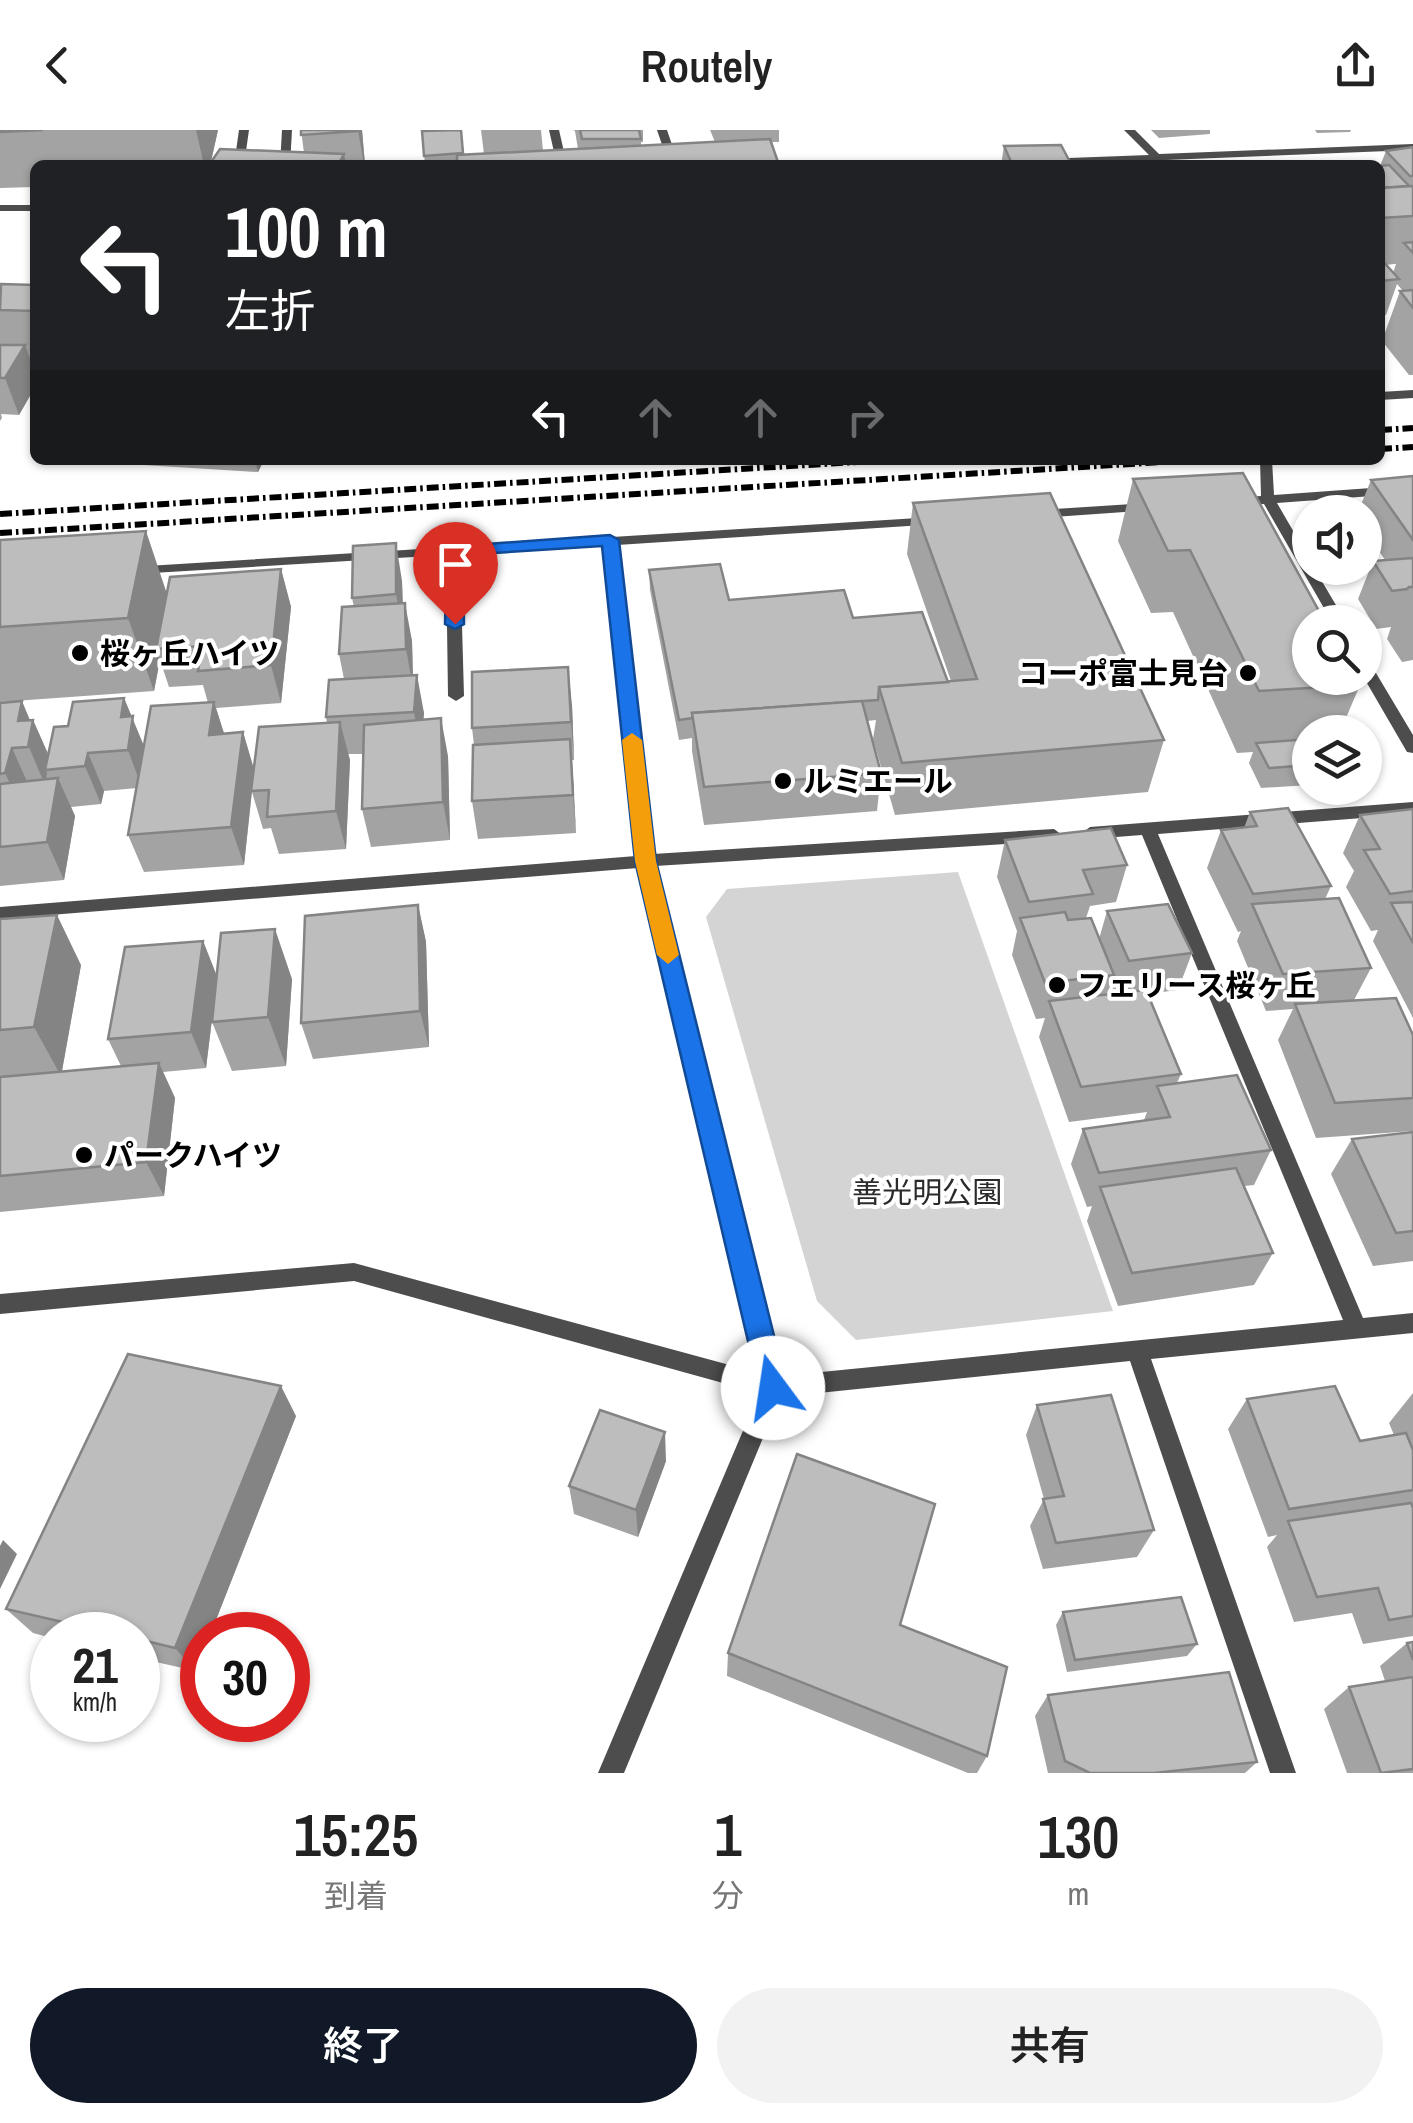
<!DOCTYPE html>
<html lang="ja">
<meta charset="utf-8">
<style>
:root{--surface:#fff;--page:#f2f2f2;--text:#222;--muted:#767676;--accent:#111827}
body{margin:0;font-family:"Archivo Narrow","Noto Sans JP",sans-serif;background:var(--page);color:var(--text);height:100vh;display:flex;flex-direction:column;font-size:38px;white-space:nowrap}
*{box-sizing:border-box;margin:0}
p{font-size:32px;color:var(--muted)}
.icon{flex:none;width:55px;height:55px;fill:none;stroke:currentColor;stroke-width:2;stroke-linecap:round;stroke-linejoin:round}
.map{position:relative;height:1643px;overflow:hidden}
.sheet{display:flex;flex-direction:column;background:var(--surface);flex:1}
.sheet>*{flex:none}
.top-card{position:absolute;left:30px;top:30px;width:1355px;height:305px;border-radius:15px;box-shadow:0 2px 8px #0004;background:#202124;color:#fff;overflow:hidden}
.buttons{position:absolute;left:1292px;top:365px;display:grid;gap:20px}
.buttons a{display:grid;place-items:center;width:90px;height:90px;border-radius:50%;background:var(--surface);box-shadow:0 2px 8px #0004;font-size:50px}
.speed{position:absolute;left:30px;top:1482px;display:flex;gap:20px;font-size:50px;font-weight:700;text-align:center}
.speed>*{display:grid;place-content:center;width:130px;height:130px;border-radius:50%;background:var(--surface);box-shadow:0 2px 8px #0004;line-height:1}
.speed small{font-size:25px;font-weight:400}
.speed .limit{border:15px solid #d22;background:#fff;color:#111}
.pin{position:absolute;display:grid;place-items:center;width:85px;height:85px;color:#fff;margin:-102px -42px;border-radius:50% 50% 50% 0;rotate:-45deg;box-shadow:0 0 10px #0007}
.pin .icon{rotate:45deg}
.me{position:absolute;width:110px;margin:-55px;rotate:346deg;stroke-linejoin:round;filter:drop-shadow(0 0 8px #0008)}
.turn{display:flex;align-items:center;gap:35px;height:210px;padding:0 30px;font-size:45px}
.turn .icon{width:130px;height:130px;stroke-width:2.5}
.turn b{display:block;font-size:70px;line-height:85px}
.lanes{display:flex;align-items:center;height:95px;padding:0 30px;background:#0003;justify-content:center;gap:50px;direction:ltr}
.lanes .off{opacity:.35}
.eta{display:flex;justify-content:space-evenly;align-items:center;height:170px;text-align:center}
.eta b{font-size:60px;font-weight:600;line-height:70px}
.button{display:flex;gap:20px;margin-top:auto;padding:20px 30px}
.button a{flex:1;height:115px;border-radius:60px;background:var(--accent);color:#fff;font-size:40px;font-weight:600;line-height:115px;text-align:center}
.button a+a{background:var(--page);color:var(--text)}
header{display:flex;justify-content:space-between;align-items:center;height:130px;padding:0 30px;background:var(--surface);font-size:45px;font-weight:600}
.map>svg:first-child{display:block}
</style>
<header><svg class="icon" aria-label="back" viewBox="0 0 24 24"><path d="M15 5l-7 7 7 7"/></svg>Routely<svg class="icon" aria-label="share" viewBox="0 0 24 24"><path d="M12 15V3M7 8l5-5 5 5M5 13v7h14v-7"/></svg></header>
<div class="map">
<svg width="1413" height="1643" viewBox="0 0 1413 1643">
<rect width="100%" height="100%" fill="#fff"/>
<!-- green -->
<polygon fill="#d4d4d4" points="958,742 1113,1181 856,1210 817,1171 706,787 727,759"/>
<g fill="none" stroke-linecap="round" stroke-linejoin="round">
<!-- minor -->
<g fill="#4d4d4d" fill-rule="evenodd">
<polygon points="239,0 249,0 244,35 234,35"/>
<polygon points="282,0 292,0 290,35 280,35"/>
<polygon points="549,0 559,0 567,35 557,35"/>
<polygon points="657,0 667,0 679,35 669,35"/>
<polygon points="1124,0 1135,0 1159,24 1413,14 1413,20 1041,35 961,35 966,32 1149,25"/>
<rect x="0" y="75" width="35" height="6"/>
<polygon points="1413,260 1413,268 1380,270 1380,262"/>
<polygon points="1260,330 1272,330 1274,365 1413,355 1413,363 1277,373 1310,430 1310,438 1314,438 1346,492 1332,492 1264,374 1234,376 1227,372 1234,368 1261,366"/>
<polygon points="1148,373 1153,374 1153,380 1039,388 1032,384 1039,380"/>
<polygon points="934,387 941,391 939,394 617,415 653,724 1054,699 1062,705 1054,711 655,736 781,1246 1343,1190 1142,705 1090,709 1082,703 1090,697 1413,672 1413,684 1158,704 1363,1188 1413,1183 1413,1203 1151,1229 1296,1643 1270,1643 1130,1231 780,1267 624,1643 598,1643 759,1263 354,1151 0,1184 0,1164 354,1133 759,1243 638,738 0,789 0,777 636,726 604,415 460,424 464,566 456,571 448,566 446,425 136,444 131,443 131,437"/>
<polygon points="1365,531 1370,533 1413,605 1413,623 1407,622 1364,548"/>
</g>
<!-- rail -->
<g stroke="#000" stroke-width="6" stroke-dasharray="12 4 2.5 4" stroke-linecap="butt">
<polyline points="1380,300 1413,298"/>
<polyline points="1380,319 1413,317"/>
<polyline points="0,384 889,330"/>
<polyline points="0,403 1195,330"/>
</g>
</g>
<!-- wall -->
<g fill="#a3a3a3" fill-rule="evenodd">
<polygon points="0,0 218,0 211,32 304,23 301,0 362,0 365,35 35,35 35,57 0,58"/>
<polygon points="461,0 464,25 484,24 481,0 541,0 543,21 578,19 575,1 573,0 643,0 643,12 641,12 641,16 715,12 710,0 779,0 779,12 771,12 779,35 425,35 422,1"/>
<polygon points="1151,0 1210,0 1210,4 1159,8"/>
<polygon points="1315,0 1351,0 1350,2 1317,3"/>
<polygon points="1004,16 1070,32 1070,35 1001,35"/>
<path d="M1413,17V245H1409L1382,211L1400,161H1403L1397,154L1386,185H1380V36L1386,21ZM1394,134H1396L1393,143L1386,135Z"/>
<polygon points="0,155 35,155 35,230 30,230 35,243 35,257 19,285 1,284 2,288 0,291"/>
<polygon points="127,330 264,330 258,342 128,334"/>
<polygon points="295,330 342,330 296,334"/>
<polygon points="413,330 445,330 413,332"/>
<polygon points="1413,346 1413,530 1402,532 1387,509 1391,497 1376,499 1358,469 1373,431 1385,430 1365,400 1365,382 1358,382 1371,350"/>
<polygon points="1133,349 1360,555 1340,602 1310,602 1310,655 1261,658 1249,633 1253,622 1237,623 1173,482 1151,483 1118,411"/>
<polygon points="913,373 1164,610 1148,662 895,685 873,609 876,590 867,591 881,643 877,681 704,695 692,621 692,608 679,610 650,460 649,440 729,470 853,488 948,552 951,551 907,424"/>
<polygon points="0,410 167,463 281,439 291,477 281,573 216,578 224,603 243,602 254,639 327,593 326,587 344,549 339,524 354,477 352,468 402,451 403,473 412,511 413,545 424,583 423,590 448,626 450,710 371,717 362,679 363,624 348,624 350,630 346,719 279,724 271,698 263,699 252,662 244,735 144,742 128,705 137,658 104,661 101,674 71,677 75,686 64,750 0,756 0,573 30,590 33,590 48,625 68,596 124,568 144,616 208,573 203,555 169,557 160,530 154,561 0,572"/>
<polygon points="572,575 574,630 572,630 576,703 478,709 472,671 474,615 472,598"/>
<polygon points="1413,679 1413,888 1373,811 1378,800 1371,801 1346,757 1354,741 1343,723 1360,685"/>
<polygon points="1250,682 1331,756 1325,769 1371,838 1354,870 1413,968 1413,1001 1316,1008 1278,910 1293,879 1266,881 1237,811 1241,801 1238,802 1207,738 1221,700 1244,698"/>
<path d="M1005,710L1127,735L1116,772L1090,776L1086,788L1099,809L1107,781L1192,823L1178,860L1147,864L1181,944L1177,953L1271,1020L1254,1055L1244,1056L1273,1123L1254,1155L1118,1176L1087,1091L1092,1076L1087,1077L1071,1034L1083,999L1144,990L1147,982L1069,992L1039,907L1045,888L1036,889L1012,825L1017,801L997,747ZM1111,854L1115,863L1107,864Z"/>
<polygon points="418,775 426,812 429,917 313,929 301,893"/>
<polygon points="0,789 81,835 62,941 121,936 108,909 203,811 217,846 292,849 286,936 232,941 212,892 213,882 206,938 163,942 175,968 164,1066 0,1082"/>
<polygon points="1413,1002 1413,1131 1373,1136 1331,1044 1352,1009"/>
<polygon points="1413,1263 1413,1506 1363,1514 1352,1483 1294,1492 1267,1417 1277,1405 1268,1407 1228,1299 1247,1269 1360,1311 1394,1305 1389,1293"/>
<polygon points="1037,1275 1154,1400 1137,1427 1043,1439 1030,1396 1044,1369 1026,1305"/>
<polygon points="296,1286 196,1541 138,1528 138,1505 52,1505 52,1508 33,1503 6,1479"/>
<polygon points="666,1331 638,1407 574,1384 569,1356"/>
<polygon points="1063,1482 1197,1514 1187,1526 1067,1542 1056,1495"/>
<polygon points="900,1495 987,1626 977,1643 968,1643 727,1546 728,1523"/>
<polygon points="1413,1512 1413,1643 1347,1643 1324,1579 1349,1557 1385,1551 1380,1536 1407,1513"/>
<polygon points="1048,1565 1257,1632 1245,1643 1048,1643 1035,1586"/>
</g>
<!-- shaded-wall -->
<g fill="#848484">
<polygon points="196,0 218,0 210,35 204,35"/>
<polygon points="358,0 362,0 365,35 364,35"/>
<polygon points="344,24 346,35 338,35"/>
<polygon points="25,215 35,243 35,257 19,285 5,248"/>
<polygon points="255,330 264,330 258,342"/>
<polygon points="146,401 170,473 156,519 160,529 154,561 128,488"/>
<polygon points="396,413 402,451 403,502 396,464"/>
<polygon points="281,439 291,477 281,573 271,535"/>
<polygon points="405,473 412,511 413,557 406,519"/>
<polygon points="568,537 572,575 574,630 571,592"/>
<polygon points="417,545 424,583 421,620 414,582"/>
<polygon points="124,568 147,624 142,658 128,620 121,587"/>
<polygon points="22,571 32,595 33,590 50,628 45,640 47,643 45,655 18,591"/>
<polygon points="214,572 226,610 209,605"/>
<polygon points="441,588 448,626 450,710 443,672"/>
<polygon points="340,592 350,630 346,719 336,681"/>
<polygon points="243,602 254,640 244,735 231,697"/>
<polygon points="570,609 573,647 576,703 573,665"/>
<polygon points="12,618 29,656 23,681 5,643"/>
<polygon points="88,623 104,661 101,674 85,636"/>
<polygon points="58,648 75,686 64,750 47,712"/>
<polygon points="418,775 426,812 429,917 420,881"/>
<polygon points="57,785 81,835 61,946 34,897"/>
<polygon points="275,799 292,849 286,936 268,887"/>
<polygon points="203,811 217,847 206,938 191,902"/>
<polygon points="159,933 175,968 164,1066 146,1032"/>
<polygon points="281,1256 296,1286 210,1505 202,1505 202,1524 196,1541 175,1518"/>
<polygon points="665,1302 666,1331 638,1407 636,1380"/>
<polygon points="3,1410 17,1424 0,1459 0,1416"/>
</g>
<!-- building -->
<g fill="#bdbdbd" stroke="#848484" stroke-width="2.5">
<polygon points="0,0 43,0 0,2"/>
<polygon points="301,0 358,0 358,1 301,5"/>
<polygon points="461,0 463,23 424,26 422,1"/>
<polygon points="580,0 639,0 641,9 582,9"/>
<polygon points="770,9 779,35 457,35 457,25"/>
<polygon points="1061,15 1070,32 1012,34 1004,16"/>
<polygon points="1413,17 1413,46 1410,46 1386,21"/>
<polygon points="220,19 344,24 338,35 209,35"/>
<polygon points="1389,35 1409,56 1380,58 1380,36"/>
<polygon points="1413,56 1413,86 1380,88 1380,58"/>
<polygon points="1413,112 1413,123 1404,113"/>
<polygon points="1380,128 1399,149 1380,151"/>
<polygon points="1,154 35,155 35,179 34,181 0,180"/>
<polygon points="1413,160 1413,178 1400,161"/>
<polygon points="0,215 25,215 5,248 0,248"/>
<polygon points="1243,343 1325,492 1310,492 1310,548 1356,548 1360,555 1259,561 1190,420 1168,421 1133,349"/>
<polygon points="1413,346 1413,410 1371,350"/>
<polygon points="1050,363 1164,610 902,633 879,557 977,549 913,373"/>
<polygon points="146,401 128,488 0,497 0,410"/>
<polygon points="396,413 396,464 352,468 353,416"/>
<polygon points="1413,428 1413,457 1409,457 1407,459 1392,461 1373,431"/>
<polygon points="720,434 729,470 844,460 853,488 922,482 948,552 879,557 878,570 692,583 693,588 679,590 649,440"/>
<polygon points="281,439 271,535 198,541 202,516 156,519 170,447"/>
<polygon points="405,473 406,519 339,524 342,477"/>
<polygon points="568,537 571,592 472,598 472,542"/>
<polygon points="417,545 414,582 326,587 329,550"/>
<polygon points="124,568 121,587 133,586 128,620 88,623 85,636 45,640 54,597 68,596 73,572"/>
<polygon points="22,571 18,591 33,590 28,617 12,618 5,643 0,644 0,573"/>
<polygon points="862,571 881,643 704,657 692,583"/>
<polygon points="214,572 209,605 243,602 231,697 128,705 151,576"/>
<polygon points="441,588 443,672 362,679 364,595"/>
<polygon points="340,592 336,681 267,687 269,660 251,661 259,597"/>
<polygon points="570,609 573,665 472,671 473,615"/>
<polygon points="1310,609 1310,635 1269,638 1256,613"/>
<polygon points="58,648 47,712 0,717 0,654"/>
<polygon points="1288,678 1331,756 1253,764 1221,700 1257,696 1250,682"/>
<polygon points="1413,679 1413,761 1390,764 1364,720 1380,719 1360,685"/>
<polygon points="1111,698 1127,735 1083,740 1093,764 1029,772 1005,710"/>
<polygon points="1339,768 1371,838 1283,844 1252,774"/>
<polygon points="1413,772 1413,813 1391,773"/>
<polygon points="1168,774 1192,823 1129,831 1107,781"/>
<polygon points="418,775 420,881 301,893 305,786"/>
<polygon points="1065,782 1068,790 1091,788 1114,845 1045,853 1020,788"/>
<polygon points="57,785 34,897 0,900 0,789"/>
<polygon points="275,799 268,887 212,892 221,803"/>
<polygon points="203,811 191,902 108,909 125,817"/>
<polygon points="1146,860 1181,944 1081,957 1049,871"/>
<polygon points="1396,868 1413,905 1413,968 1335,973 1295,874"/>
<polygon points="159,933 146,1032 0,1046 0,947"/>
<polygon points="1237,945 1271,1020 1099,1043 1083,999 1170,987 1157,956"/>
<polygon points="1413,1002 1413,1101 1396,1103 1352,1009"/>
<polygon points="1236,1038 1273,1123 1132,1143 1100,1057"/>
<polygon points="128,1224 281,1256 175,1518 138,1509 138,1505 119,1505 6,1479"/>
<polygon points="1335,1256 1360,1311 1406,1303 1413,1320 1413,1360 1289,1379 1247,1269"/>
<polygon points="1111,1265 1154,1400 1056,1413 1043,1369 1064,1366 1037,1275"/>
<polygon points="600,1280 665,1302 636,1380 569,1356"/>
<polygon points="797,1324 935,1374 900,1495 1007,1537 987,1626 728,1523"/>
<polygon points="1411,1373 1413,1378 1413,1486 1389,1490 1378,1458 1317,1467 1288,1391"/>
<polygon points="1181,1467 1197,1514 1075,1530 1063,1482"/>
<polygon points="1413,1512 1413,1530 1407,1513"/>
<polygon points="1229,1542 1257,1632 1154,1643 1090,1643 1065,1631 1048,1565"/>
<polygon points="1413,1547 1413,1639 1381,1643 1349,1557"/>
</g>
<!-- route -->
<polygon fill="#1a73e8" stroke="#114b97" stroke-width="2.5" points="610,405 619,410 656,731 787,1258 783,1267 773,1271 763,1267 759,1258 635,731 602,416 463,425 464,494 455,499 445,494 447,417"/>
<!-- slow -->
<polygon fill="#f59e0b" points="632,603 642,610 656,731 679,825 668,834 657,825 635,731 622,610"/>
<!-- markers -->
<g fill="#000" stroke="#fff" stroke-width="4">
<circle cx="80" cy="523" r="10"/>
<circle cx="1248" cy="543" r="10"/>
<circle cx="783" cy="651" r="10"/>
<circle cx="1057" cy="855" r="10"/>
<circle cx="84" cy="1025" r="10"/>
</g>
<g text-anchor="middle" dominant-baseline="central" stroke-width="8" stroke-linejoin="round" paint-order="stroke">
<!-- poi labels -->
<g font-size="30" font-weight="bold" fill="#000" stroke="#fff" text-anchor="start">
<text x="100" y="523">桜ヶ丘ハイツ</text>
<text x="1228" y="543" text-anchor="end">コーポ富士見台</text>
<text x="803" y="651">ルミエール</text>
<text x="1077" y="855">フェリース桜ヶ丘</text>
<text x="104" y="1025">パークハイツ</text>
</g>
<!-- park labels -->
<g font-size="30" fill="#2b2b2b" stroke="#fff">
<text x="927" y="1062">善光明公園</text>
</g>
</g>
</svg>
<div class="buttons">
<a><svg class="icon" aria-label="sound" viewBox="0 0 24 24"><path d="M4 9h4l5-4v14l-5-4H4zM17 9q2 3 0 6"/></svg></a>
<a><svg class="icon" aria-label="search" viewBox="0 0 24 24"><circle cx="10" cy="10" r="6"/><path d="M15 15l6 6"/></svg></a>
<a><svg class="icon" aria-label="layers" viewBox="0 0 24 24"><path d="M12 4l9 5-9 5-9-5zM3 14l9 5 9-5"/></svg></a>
</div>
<div class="speed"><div>21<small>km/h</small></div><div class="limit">30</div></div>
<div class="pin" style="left:455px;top:494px;background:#d93025"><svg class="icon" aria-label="arrive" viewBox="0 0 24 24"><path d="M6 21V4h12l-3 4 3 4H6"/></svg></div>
<svg class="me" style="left:773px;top:1258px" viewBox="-20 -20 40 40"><circle r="19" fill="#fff"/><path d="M0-13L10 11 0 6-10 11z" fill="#1a73e8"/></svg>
<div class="top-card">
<div class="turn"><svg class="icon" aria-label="left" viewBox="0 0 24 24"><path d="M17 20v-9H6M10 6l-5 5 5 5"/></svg><div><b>100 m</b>左折</div></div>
<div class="lanes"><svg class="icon" aria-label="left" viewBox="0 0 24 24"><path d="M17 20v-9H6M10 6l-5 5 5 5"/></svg><svg class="icon off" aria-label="ahead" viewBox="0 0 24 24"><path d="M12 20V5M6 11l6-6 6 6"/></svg><svg class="icon off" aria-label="ahead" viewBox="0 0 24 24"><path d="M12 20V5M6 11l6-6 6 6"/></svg><svg class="icon off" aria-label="right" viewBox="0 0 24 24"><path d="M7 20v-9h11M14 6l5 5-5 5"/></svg></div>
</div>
</div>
<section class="sheet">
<div class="eta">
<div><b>15:25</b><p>到着</p></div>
<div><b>1</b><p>分</p></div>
<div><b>130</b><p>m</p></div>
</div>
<div class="button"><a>終了</a><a>共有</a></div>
</section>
